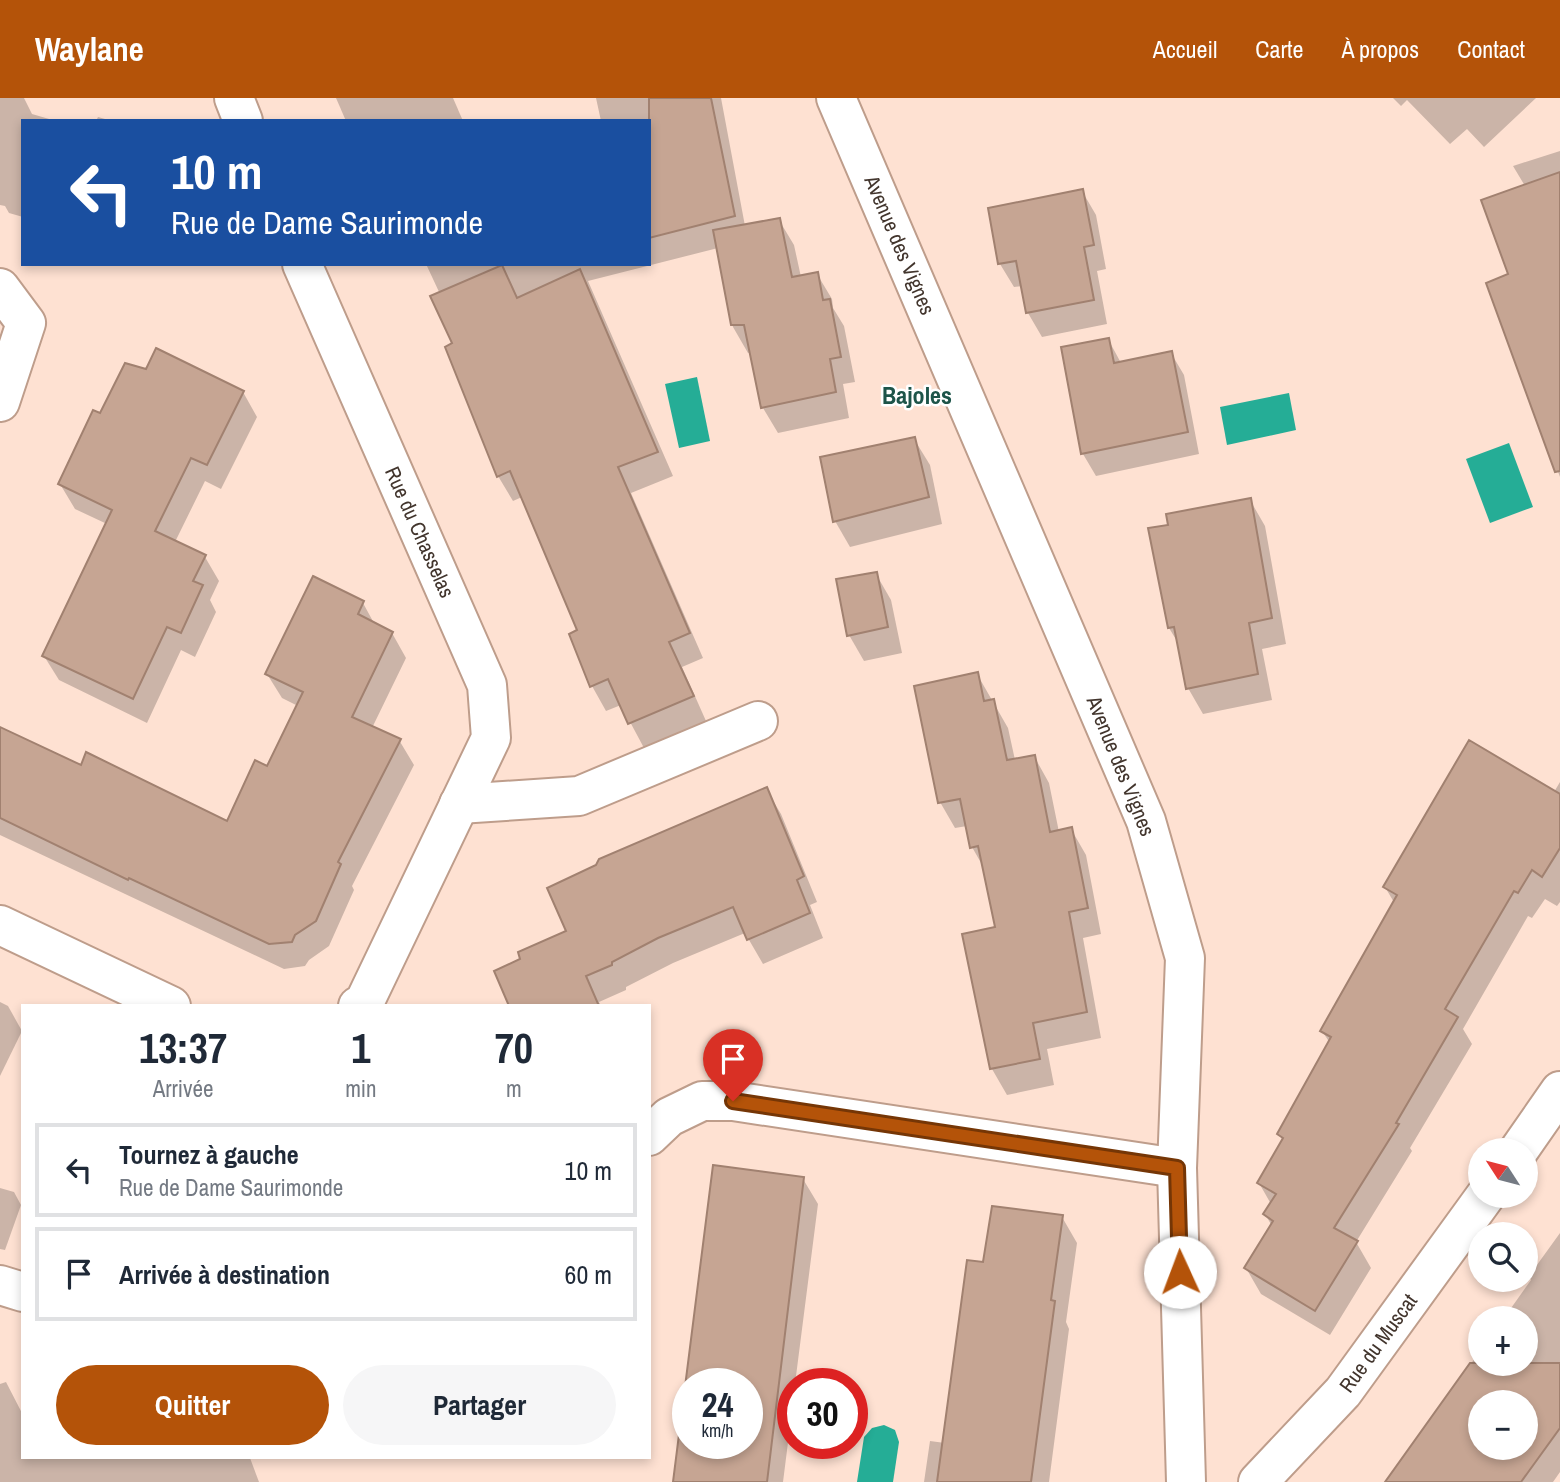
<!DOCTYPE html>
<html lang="fr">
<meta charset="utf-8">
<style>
:root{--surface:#fff;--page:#f6f6f7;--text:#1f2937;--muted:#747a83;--line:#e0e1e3;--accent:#b45309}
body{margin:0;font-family:"Archivo Narrow",sans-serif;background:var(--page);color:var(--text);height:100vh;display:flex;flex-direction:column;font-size:26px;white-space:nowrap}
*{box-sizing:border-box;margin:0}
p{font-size:23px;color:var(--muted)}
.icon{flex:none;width:38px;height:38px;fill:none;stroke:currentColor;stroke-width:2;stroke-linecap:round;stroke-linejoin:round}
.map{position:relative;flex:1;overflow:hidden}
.details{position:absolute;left:21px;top:906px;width:630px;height:455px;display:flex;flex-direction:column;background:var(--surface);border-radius:0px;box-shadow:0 4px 10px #0003}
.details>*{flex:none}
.hud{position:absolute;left:21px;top:21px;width:630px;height:147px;border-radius:0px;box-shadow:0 4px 10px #0003;background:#1a4fa0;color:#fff;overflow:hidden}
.needle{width:46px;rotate:306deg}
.buttons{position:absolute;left:1468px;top:1040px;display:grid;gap:14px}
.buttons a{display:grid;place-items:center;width:70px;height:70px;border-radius:50%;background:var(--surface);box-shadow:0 4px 10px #0003;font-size:35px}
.speed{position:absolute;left:672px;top:1270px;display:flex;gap:14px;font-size:35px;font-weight:700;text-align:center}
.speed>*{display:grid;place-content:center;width:91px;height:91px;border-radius:50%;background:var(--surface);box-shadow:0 4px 10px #0003;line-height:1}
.speed small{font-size:18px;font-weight:400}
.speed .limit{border:10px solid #d22;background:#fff;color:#111}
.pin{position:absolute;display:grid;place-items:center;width:60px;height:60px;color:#fff;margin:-72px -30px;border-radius:50% 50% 50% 0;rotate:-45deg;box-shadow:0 0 7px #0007}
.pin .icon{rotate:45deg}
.me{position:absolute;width:77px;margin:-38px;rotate:358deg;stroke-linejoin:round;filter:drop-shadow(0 0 5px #0008)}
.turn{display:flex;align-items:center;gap:24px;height:147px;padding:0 35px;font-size:32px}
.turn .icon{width:91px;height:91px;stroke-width:2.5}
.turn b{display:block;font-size:49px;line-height:60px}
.eta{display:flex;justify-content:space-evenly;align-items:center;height:119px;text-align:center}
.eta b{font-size:42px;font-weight:700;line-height:49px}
.action{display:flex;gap:14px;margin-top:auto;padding:14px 35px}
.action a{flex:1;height:80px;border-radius:42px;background:var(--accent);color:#fff;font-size:28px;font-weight:700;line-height:80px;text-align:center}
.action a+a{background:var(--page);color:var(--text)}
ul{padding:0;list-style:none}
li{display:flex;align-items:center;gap:21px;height:94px;margin:0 14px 10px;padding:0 21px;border:4px solid var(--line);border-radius:0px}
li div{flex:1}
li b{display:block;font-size:26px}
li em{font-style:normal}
header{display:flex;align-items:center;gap:42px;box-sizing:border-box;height:98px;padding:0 35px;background:var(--accent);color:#fff}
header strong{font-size:33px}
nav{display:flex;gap:38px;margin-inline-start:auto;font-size:24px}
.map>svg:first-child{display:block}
</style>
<header>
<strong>Waylane</strong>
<nav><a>Accueil</a><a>Carte</a><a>À propos</a><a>Contact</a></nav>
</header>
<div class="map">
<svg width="1560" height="1384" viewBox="0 0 1560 1384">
<rect width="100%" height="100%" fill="#fee1d2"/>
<!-- water -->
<g fill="#25ad96">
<polygon points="697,279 710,343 679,350 665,286"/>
<polygon points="1289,295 1296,332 1227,347 1220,309"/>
<polygon points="1509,345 1533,409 1490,425 1466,361"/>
<polygon points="884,1327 895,1332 899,1344 893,1384 857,1384 864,1339 872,1330"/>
</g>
<!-- shadow -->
<g fill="#0003" fill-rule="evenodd">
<polygon points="0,0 24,0 32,16 56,23 23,23 23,119 9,115 5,108 0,107"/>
<polygon points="336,0 453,0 463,23 346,23"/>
<polygon points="596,0 721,0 745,128 779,122 794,147 801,179 817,176 832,201 833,210 844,228 855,284 843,286 849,320 778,335 763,310 752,254 748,255 733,229 718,150 588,183 673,378 631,395 703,560 682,569 706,623 644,650 621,607 606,613 592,588 579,533 522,399 513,403 498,378 440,196 426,166 649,166 649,23 601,23"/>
<polygon points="1393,0 1536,0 1484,49 1467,31 1450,46 1407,2 1401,8"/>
<polygon points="98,19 112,23 96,23"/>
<polygon points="1560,53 1560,379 1488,186 1510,177 1525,88 1513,68"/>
<polygon points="1082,93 1096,117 1106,171 1097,173 1107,226 1042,239 1028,215 1023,188 1014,189 1000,166"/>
<polygon points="1108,241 1121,265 1171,255 1184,277 1199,356 1096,378 1083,356 1063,250"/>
<polygon points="243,294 257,319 221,391 205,383 175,444 205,459 219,483 210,502 216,514 195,559 181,552 147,625 59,582 44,558 107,426 75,411 60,386 101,318"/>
<polygon points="914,341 930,367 942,426 850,449 835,423"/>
<polygon points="1250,402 1265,428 1286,546 1262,551 1272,602 1203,616 1188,590 1180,548 1169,530 1170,428"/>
<polygon points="876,476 891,502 902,555 864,563 849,537"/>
<polygon points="363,505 375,527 392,535 406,560 372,630 399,642 414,667 352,788 354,792 329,848 309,862 305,868 284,871 0,737 0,650 82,669 228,725 267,670 298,608 282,600 267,576"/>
<polygon points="977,576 1008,630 1015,662 1034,658 1049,685 1059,734 1071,731 1086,757 1101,836 1083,840 1101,940 1047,951 1054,987 1007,997 992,971 997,831 985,772 972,749 967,728 955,730 940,704"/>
<polygon points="1560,684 1560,804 1557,808 1545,801 1532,820 1528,818 1463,931 1472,946 1410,1050 1412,1053 1356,1144 1371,1170 1330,1237 1261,1196 1246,1170 1272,1128 1265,1116 1271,1106 1259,1085 1283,1043 1279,1036 1330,945 1322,933 1395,806 1385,789 1554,694"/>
<polygon points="766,691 781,716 817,804 810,807 823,840 763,866 745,835 673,865 626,889 626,892 599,904 601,908 511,908 496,874 523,862 568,834 602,759 609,759"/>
<polygon points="0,904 8,908 22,933 0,978"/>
<path d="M714,1069L803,1081L818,1106L795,1286H793V1305L783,1384H674ZM688,1286H747V1346H688Z"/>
<polygon points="0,1090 14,1094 21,1107 5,1152 0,1151"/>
<polygon points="1062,1119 1077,1145 1066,1224 1069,1231 1049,1384 924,1384 930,1343 945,1345 985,1166"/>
<path d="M1560,1135V1374L1553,1384H1400L1394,1375L1480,1253V1265H1526V1220H1504L1531,1182L1529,1178ZM1480,1304H1526V1349H1480Z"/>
<polygon points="6,1284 23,1317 23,1360 250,1360 259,1384 0,1384 0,1286"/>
</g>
<!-- building -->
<g fill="#c6a593" stroke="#a18170" stroke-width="2" fill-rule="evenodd">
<polygon points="649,0 711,0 735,118 649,140"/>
<polygon points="1560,74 1560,373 1555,374 1486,185 1508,176 1481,102"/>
<polygon points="1083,91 1094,147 1084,149 1094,202 1026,215 1016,163 998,166 988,110"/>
<polygon points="780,120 792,179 818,174 823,202 830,201 841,259 830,261 836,294 761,310 744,227 731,227 713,132"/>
<polygon points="502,167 517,200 580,171 658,354 618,369 690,535 669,544 694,598 628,626 608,581 590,589 569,536 577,532 510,373 497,379 445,249 452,245 430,198"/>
<polygon points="1109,240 1114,265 1172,253 1188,334 1081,356 1061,249"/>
<polygon points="156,250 244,293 207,367 191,360 155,433 206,457 193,483 203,487 181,535 167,529 133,601 42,558 112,412 58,386 93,312 100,315 125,265 146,271"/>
<polygon points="915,339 929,399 833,424 820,359"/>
<polygon points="1251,400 1272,520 1249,525 1258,576 1186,591 1174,529 1168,530 1148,430 1168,427 1166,416"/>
<polygon points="877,474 888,529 847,538 836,481"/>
<polygon points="313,478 364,503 358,516 393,534 352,619 401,641 338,764 341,766 316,823 295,837 292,844 269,846 129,780 128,782 0,720 0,629 81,667 86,654 227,723 255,662 267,668 303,594 265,576"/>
<polygon points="978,574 984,603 994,601 1007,662 1035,657 1050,734 1072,729 1088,810 1069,814 1087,914 1033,925 1040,961 990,971 962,836 995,829 978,748 970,750 960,701 938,705 914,588"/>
<polygon points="1469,642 1560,696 1560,750 1542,779 1532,772 1518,795 1514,793 1445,911 1458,919 1396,1025 1399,1026 1334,1130 1358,1143 1315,1213 1244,1170 1273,1123 1263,1116 1276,1096 1257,1085 1283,1040 1277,1036 1331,939 1320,933 1397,797 1383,789"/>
<polygon points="767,689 804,778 797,782 810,815 747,842 733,809 658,840 612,864 612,867 586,878 599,908 509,908 494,873 520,861 518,854 566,833 547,790 596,767 599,761"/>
<path d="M713,1067L804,1079L767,1384H673ZM688,1286H747V1346H688Z"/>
<polygon points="992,1108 1063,1117 1051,1202 1055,1203 1031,1384 937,1384 967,1162 983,1164"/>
<path d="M1470,1265H1560V1330L1521,1384H1385ZM1480,1304H1526V1349H1480Z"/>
</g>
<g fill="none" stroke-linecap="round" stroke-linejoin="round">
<defs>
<g id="minor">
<polyline points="234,0 243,23"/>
<polyline points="836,0 1146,723 1185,860 1177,1070 1186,1384"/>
<polyline points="302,166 487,587 491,640 364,905 358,908"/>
<polyline points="0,190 26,225 0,304"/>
<polyline points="459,706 579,698 758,623"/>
<polyline points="0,827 171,908"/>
<polyline points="649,1038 669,1019 702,1003 733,1003 1177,1070"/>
<polyline points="1519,1052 1560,993"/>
<polyline points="0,1187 23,1194"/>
<polyline points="1258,1384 1343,1294 1486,1097"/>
</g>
</defs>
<!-- minor casing -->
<use href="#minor" stroke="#be9d8b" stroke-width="42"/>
<!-- minor -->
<use href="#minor" stroke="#fff" stroke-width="38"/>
</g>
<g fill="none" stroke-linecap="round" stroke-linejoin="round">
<defs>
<polyline id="route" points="733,1003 1177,1070 1180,1174"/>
</defs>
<!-- route casing -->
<use href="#route" stroke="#753606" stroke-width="18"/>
<!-- route -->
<use href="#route" stroke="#b45309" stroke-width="12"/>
</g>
<g text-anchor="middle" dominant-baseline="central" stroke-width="5" stroke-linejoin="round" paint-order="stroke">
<!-- street labels -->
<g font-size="21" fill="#42352d" stroke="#fff">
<text transform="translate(900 147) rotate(67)">Avenue des Vignes</text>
<text transform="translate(420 434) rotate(66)">Rue du Chasselas</text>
<text transform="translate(1121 668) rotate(68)">Avenue des Vignes</text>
<text transform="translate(1378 1245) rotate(-54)">Rue du Muscat</text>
</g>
<!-- quarter labels -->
<g font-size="24" font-weight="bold" fill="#1d5449" stroke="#fff">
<text x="917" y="297">Bajoles</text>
</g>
</g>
</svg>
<div class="buttons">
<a><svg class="needle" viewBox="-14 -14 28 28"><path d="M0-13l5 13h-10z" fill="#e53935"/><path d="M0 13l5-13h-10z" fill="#747a83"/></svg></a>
<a><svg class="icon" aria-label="search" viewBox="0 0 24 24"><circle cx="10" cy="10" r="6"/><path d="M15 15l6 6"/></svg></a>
<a>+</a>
<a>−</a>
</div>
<div class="speed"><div>24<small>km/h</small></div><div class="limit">30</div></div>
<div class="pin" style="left:733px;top:1003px;background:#d93025"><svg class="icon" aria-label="arrive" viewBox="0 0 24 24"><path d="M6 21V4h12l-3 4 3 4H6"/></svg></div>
<svg class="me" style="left:1180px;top:1174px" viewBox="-20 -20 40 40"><circle r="19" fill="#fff"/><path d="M0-13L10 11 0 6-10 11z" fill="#b45309"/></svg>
<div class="hud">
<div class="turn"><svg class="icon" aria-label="left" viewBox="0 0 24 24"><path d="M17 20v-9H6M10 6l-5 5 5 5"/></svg><div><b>10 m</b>Rue de Dame Saurimonde</div></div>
</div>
<section class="details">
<div class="eta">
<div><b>13:37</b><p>Arrivée</p></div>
<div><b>1</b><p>min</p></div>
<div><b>70</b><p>m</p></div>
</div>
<ul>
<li><svg class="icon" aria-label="left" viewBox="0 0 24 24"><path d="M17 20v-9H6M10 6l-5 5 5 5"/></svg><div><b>Tournez à gauche</b><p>Rue de Dame Saurimonde</p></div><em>10 m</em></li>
<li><svg class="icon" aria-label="arrive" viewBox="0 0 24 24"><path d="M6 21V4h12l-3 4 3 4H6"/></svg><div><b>Arrivée à destination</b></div><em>60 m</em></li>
</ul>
<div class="action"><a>Quitter</a><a>Partager</a></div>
</section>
</div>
